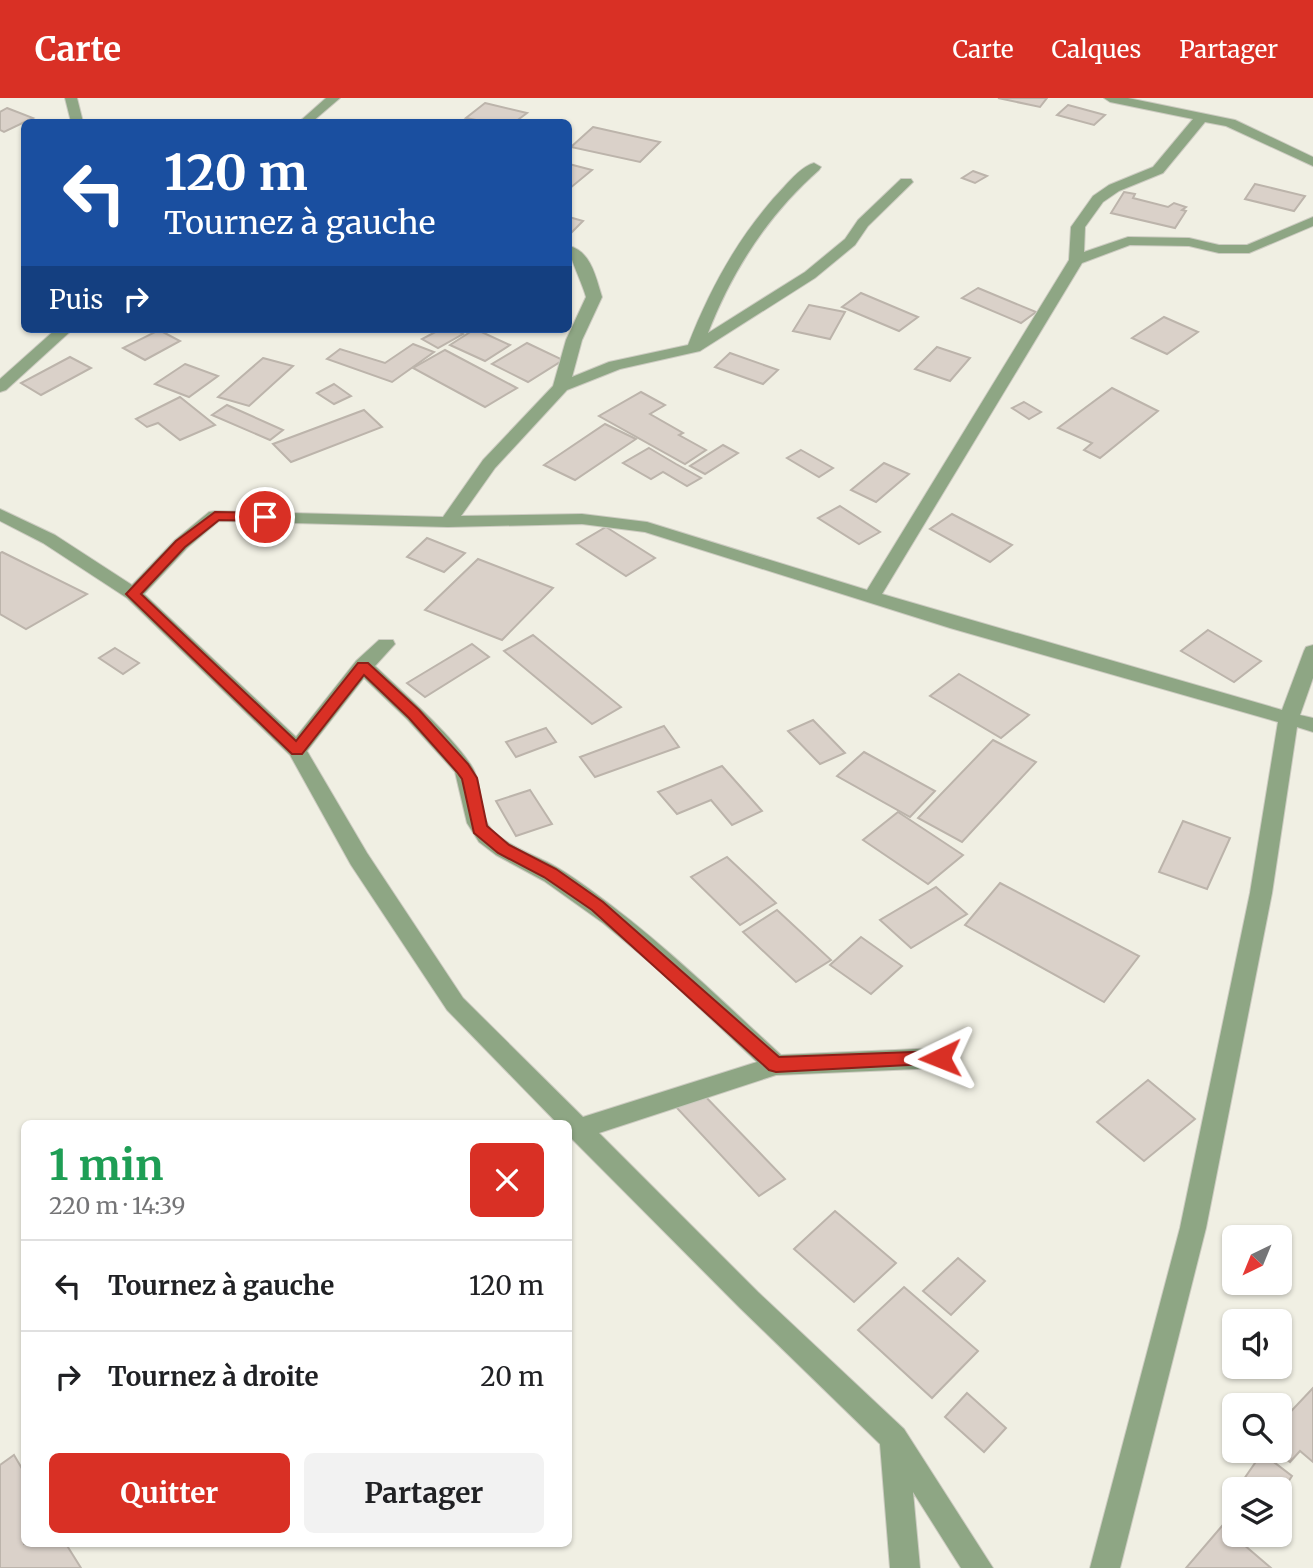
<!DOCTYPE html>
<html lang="fr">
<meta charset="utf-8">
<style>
:root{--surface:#fff;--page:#f2f2f2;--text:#202124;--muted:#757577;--line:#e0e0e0;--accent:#d93025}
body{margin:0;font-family:Merriweather,serif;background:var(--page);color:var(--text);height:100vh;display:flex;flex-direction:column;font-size:26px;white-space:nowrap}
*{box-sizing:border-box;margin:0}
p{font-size:23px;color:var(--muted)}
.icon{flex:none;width:38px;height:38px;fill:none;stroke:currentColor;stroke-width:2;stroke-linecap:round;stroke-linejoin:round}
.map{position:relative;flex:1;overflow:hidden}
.details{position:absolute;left:21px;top:1022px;width:551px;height:427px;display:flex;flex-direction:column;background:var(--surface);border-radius:10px;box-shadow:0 2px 5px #0004}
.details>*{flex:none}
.top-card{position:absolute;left:21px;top:21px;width:551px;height:214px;border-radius:10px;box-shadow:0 2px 5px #0004;background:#1a4fa0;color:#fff;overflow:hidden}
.needle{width:46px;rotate:223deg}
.tools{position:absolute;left:1222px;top:1127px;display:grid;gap:14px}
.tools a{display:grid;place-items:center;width:70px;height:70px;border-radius:10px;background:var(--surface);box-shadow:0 2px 5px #0004;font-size:35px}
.pin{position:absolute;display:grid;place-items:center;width:60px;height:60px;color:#fff;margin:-30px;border:4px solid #fff;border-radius:50%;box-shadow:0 2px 7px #0007}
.me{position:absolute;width:77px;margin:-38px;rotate:268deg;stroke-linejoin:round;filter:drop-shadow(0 0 5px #0008)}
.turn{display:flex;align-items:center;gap:24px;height:147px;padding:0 28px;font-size:32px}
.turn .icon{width:91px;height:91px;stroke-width:2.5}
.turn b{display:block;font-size:49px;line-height:60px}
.then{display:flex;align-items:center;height:66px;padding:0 28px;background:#0003;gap:14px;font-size:26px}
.round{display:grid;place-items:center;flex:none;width:74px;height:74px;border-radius:10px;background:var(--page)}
.summary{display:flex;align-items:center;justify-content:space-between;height:119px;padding:0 28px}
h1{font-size:42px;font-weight:700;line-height:52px;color:#1e9e55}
.button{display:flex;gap:14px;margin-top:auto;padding:14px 28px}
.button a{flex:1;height:80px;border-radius:10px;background:var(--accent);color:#fff;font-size:28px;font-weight:700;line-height:80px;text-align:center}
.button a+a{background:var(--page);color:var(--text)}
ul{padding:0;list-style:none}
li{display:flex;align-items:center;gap:21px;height:91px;padding:0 28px;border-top:2px solid var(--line)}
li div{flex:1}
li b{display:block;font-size:26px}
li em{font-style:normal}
header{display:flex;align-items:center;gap:42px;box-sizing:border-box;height:98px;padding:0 35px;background:var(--accent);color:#fff}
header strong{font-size:33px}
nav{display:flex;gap:38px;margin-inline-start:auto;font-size:24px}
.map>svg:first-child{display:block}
</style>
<header>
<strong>Carte</strong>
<nav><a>Carte</a><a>Calques</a><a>Partager</a></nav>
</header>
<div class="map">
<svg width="1313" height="1470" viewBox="0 0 1313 1470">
<rect width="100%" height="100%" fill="#f0efe3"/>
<!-- building -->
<g fill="#dad1c9" stroke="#bcb4ab" stroke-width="2">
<polygon points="998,0 1047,0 1040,9"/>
<polygon points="485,5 527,15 515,24 486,24 466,20"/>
<polygon points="1068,7 1105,17 1094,27 1057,17"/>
<polygon points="7,10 33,20 4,34 0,32 0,14"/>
<polygon points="593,29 660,44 640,64 571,49"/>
<polygon points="569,66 592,72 569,91"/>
<polygon points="973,73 987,78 975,85 962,80"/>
<polygon points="1255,86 1305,98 1294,113 1245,101"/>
<polygon points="1124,94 1135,96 1133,100 1168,109 1174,105 1186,109 1182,112 1186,113 1175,130 1111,115"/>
<polygon points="569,119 583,123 569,137"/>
<polygon points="978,190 1036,214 1021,225 962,200"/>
<polygon points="861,195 918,219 899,233 842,209"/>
<polygon points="809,207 845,214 830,241 793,233"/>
<polygon points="1164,219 1198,234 1167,256 1132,240"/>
<polygon points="441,231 454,231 463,236 438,250 422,241"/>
<polygon points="475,231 510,247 485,263 450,247"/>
<polygon points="159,232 180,243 145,262 123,250"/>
<polygon points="527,245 563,262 528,284 492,266"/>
<polygon points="413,246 434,254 392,284 327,261 340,251 385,265"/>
<polygon points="937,249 970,260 950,283 915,271"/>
<polygon points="445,252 517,290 485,309 413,270"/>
<polygon points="730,255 778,272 763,286 715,269"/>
<polygon points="70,259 91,270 41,297 21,285"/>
<polygon points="263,260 293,268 249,308 218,299"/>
<polygon points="185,266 218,278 189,299 155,286"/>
<polygon points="334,286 351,298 334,306 317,295"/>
<polygon points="1112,290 1158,313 1100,360 1084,352 1092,345 1058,330"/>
<polygon points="641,294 665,307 650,316 683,335 679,337 706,352 685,366 599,318"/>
<polygon points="180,299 215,327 180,342 158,325 147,329 136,321"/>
<polygon points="1024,304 1041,314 1029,321 1012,310"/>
<polygon points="227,307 283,332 270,342 212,317"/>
<polygon points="364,312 382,329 291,364 273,346"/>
<polygon points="605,326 636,341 575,382 544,367"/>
<polygon points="723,347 738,355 705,376 690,368"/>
<polygon points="649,350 676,366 701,380 687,388 663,374 651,381 623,365"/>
<polygon points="801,352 833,370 819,379 787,360"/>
<polygon points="884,365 909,376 876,404 851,392"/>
<polygon points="840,408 880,434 859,446 818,420"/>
<polygon points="952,416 1012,447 990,464 930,431"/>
<polygon points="606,429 655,460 626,478 577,446"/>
<polygon points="427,440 465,455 444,474 407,459"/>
<polygon points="2,454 87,496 26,531 0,516 0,455"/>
<polygon points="478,461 553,490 502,542 425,512"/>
<polygon points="1208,532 1261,563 1234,584 1181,553"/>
<polygon points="533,537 621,609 592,626 504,553"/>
<polygon points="472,546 489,559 425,599 407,585"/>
<polygon points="115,550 139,565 123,576 99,560"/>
<polygon points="959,576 1029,617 1001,640 930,598"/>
<polygon points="813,622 845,655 820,666 788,633"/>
<polygon points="664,628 679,649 595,679 580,659"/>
<polygon points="546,630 556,644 516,659 506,644"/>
<polygon points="993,642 1036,664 962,744 918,720"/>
<polygon points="864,654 935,693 910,719 837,678"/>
<polygon points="722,668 762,713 732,727 711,702 677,716 658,694"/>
<polygon points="530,692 552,726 516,738 496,703"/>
<polygon points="898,714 963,757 928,786 863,742"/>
<polygon points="1183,723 1230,740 1207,791 1159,774"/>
<polygon points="727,759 776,805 740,827 691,779"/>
<polygon points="1000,785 1139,858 1104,904 965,827"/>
<polygon points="936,789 967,816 911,850 880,822"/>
<polygon points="777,812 831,862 796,884 743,834"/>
<polygon points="861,839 902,868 871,896 830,867"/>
<polygon points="1148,982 1195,1021 1144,1063 1097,1024"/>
<polygon points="700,993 785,1081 759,1098 676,1009"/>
<polygon points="835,1113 896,1165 854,1204 794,1151"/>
<polygon points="958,1160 985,1183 951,1217 923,1193"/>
<polygon points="904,1189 978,1253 932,1300 858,1232"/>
<polygon points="1313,1290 1313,1364 1300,1353 1290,1364 1277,1353 1279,1353 1279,1326"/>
<polygon points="967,1295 1006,1330 984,1354 945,1319"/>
<polygon points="1262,1355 1292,1378 1279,1398 1279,1391 1237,1391"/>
<polygon points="14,1357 24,1374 24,1446 66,1446 81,1470 0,1470 0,1367"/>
<polygon points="1222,1428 1271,1470 1186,1470"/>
</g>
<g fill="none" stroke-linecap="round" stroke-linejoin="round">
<defs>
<g id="minor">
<polygon points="65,0 77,0 83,24 71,24"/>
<polygon points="326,0 340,0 312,24 299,24"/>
<path d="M1104,0H1128L1235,22L1313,59V68L1226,28L1205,24L1163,75L1119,93L1103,104L1085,129L1084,154L1128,139L1189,140L1219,147H1247L1313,119V128L1249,155H1219L1189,148L1130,147L1082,165L882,496L1282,612L1304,553L1306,549L1313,547V580L1300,617L1313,620V634L1297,629L1272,795L1206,1130L1120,1470H1090L1180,1130L1250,795L1278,624L950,530L645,434L582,426L448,429L219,423L187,450L144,496L296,639L356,563L379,542H393L395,546L375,568C404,596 449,634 471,667C484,686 477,716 492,732C507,747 529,755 547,764C563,772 578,783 592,793C660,842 720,901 781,957L940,950L948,953L952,960L948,967L940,970L776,977L599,1035L758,1194L904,1331L993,1470H961L913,1394L920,1470H890L880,1346L740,1210L569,1038V1026H558L447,912L351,767L290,657L127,500L43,445L0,423V411L55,437L132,487L175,442L209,414L215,413L443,419L483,362L553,288L566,242L586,199C582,184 569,160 569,148C591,153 596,180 602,199L582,242L572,279L609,264L688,247C711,188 741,134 784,89C792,80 803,68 814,65L821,69L819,72C768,117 733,171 708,235L805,174L845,141L858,122L901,81H911L913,84L868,128L855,147L815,180L700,253L620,271L567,292L495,370L461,418L582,416L647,424L867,492L1069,162L1071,129L1093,98L1109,87L1153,69L1193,21L1110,4ZM364,580L407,621L455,674L467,725L479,744L496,757L544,783L603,825L660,873L757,964L583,1019L463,900L367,755L307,653Z"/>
<polygon points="56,231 73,231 6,292 0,294 0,281"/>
</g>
</defs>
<!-- minor casing -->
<use href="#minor" stroke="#cccbc1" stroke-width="2"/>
<!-- minor -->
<use href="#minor" fill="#8ea684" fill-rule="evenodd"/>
</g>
<!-- route -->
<polygon fill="#d93025" stroke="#8d1f18" stroke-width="2" points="215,414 265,415 271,419 265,423 219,422 185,449 141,496 296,643 358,565 368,565 419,612 468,666 477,680 487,728 509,747 556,771 603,804 779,959 940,953 946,955 949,960 946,965 776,974 769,972 592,812 544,779 498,755 474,735 462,681 457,674 409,620 364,577 302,656 292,656 126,496 176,443"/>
</svg>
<div class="tools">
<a><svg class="needle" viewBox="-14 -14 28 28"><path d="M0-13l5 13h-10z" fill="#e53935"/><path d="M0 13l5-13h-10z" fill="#757577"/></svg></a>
<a><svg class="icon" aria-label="sound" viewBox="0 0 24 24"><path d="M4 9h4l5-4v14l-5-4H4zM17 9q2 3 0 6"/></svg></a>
<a><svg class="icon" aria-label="search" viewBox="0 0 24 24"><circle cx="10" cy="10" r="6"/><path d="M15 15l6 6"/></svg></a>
<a><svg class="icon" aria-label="layers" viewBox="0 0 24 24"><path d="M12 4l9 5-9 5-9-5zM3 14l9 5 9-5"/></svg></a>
</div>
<div class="pin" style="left:265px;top:419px;background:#d93025"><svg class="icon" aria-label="arrive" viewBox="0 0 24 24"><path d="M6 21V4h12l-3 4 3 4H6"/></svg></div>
<svg class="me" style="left:940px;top:960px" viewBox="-20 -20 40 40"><path d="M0-17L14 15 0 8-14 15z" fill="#d93025" stroke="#fff" stroke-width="4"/></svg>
<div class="top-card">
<div class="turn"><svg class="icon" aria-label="left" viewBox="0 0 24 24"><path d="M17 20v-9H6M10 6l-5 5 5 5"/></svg><div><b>120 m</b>Tournez à gauche</div></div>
<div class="then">Puis<svg class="icon" aria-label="right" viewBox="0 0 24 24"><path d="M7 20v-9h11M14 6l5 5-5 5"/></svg></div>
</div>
<section class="details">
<div class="summary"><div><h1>1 min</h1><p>220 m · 14:39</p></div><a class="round" style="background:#d93025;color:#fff"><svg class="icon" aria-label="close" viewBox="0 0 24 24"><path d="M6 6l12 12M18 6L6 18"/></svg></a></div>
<ul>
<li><svg class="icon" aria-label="left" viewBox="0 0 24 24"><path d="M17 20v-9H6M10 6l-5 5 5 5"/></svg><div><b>Tournez à gauche</b></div><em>120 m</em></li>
<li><svg class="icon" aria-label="right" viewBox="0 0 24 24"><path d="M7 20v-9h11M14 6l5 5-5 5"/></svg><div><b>Tournez à droite</b></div><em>20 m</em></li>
</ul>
<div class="button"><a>Quitter</a><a>Partager</a></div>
</section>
</div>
